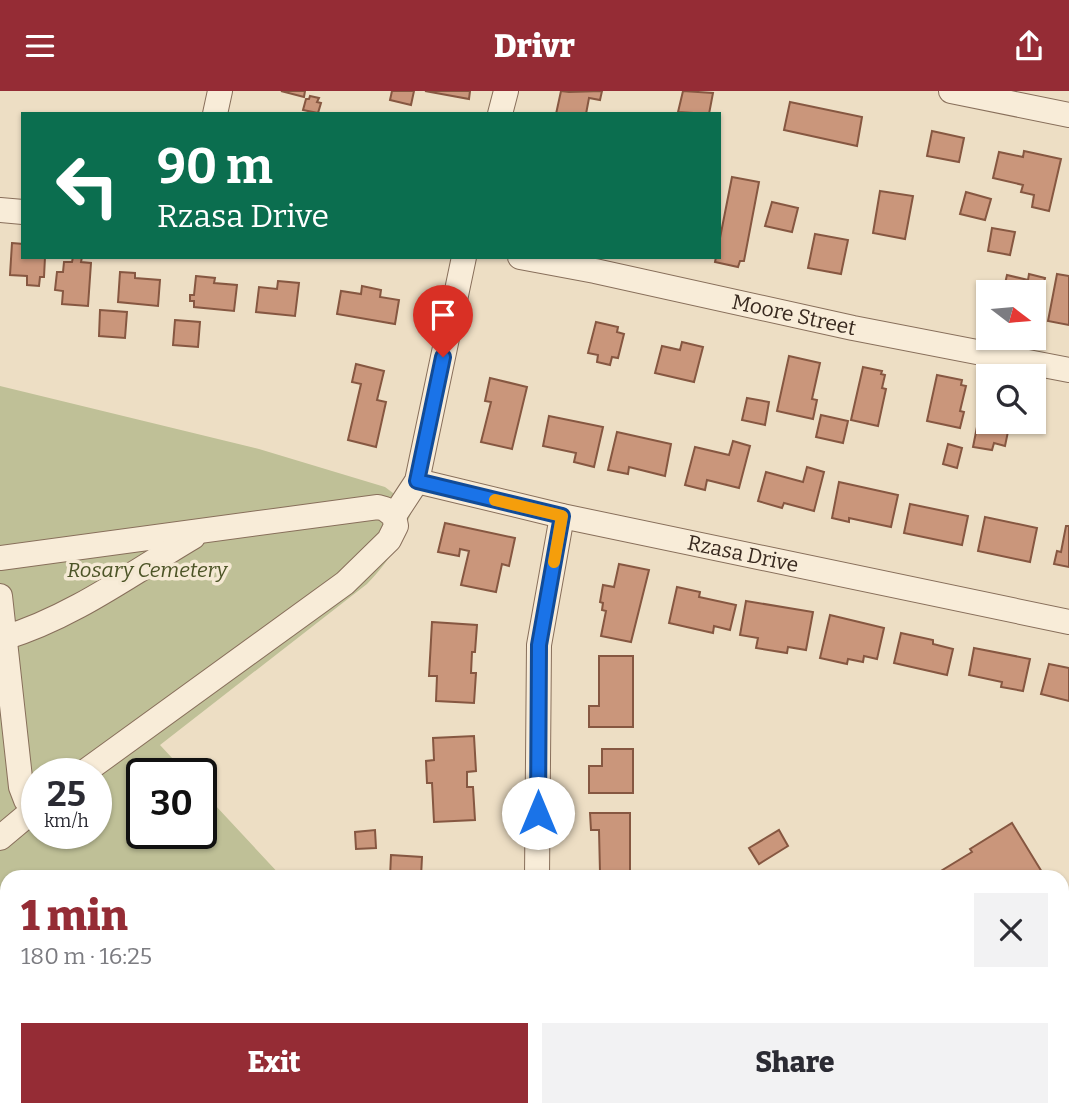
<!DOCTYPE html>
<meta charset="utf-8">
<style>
:root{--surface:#fff;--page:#f2f2f3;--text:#2b2b33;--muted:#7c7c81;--accent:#952c35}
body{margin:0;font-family:Bitter,serif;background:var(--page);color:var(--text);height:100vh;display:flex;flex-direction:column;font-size:26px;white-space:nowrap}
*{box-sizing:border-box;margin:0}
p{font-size:23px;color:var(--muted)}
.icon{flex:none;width:38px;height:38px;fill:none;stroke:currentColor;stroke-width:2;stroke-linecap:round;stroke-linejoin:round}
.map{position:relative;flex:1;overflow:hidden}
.drawer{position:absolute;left:0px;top:779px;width:1069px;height:247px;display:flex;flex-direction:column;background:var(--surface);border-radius:21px 21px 0 0;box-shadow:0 2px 5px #0004}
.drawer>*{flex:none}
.top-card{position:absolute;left:21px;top:21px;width:700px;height:147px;border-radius:0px;box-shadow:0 2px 5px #0004;background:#0b6e4f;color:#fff;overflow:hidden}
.needle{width:46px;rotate:106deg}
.controls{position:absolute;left:976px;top:189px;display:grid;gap:14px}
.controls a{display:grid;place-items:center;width:70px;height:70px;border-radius:0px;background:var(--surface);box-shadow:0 2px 5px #0004;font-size:35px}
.speed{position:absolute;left:21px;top:667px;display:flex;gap:14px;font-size:35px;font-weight:700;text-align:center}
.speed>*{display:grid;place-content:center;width:91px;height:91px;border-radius:50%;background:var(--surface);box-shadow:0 2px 5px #0004;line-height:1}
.speed small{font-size:18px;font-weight:400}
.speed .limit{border:4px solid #111;border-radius:10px;background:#fff;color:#111}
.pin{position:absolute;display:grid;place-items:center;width:60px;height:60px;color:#fff;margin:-72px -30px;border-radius:50% 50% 50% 0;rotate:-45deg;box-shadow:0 0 7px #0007}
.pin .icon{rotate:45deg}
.me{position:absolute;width:77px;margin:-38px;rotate:0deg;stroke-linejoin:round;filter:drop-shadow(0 0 5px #0008)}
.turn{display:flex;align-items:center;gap:24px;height:147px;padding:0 21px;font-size:32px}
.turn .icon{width:91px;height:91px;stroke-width:2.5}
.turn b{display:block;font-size:49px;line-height:60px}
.round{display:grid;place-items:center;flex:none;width:74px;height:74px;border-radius:0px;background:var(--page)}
.summary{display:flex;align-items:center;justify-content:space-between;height:119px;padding:0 21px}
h1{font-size:42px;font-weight:800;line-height:52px;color:var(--accent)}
.cta{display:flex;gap:14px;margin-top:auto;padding:14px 21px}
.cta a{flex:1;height:80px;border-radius:0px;background:var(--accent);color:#fff;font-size:28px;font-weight:800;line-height:80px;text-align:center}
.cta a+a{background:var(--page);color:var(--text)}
header{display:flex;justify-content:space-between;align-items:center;height:91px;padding:0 21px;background:var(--accent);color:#fff;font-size:32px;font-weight:800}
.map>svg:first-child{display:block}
</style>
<header><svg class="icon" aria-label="menu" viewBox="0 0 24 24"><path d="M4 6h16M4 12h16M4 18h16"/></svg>Drivr<svg class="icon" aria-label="share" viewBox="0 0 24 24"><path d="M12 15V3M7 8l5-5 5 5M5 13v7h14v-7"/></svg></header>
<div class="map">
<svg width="1069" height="1025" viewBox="0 0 1069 1025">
<rect width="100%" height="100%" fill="#eddec4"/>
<!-- cemetery -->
<path fill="#bfc097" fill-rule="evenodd" d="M0,295L259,358L385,396L413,417C400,451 392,467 367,493L160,654L186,682H142V742H201V699L282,786H7V1018H498L504,1025H0ZM37,682H96V742H37Z"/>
<!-- building -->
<g fill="#ca967b" stroke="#865741" stroke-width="2">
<polygon points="281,0 305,0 304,6"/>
<polygon points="392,0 414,0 411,14 390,9"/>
<polygon points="425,0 470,0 469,8"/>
<polygon points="561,0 569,1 602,0 600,9 589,7 586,23 556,23"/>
<polygon points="683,0 713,2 709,23 678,21"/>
<polygon points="310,5 319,7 317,11 321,12 318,22 303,19 306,8 309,8"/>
<polygon points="790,11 862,26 857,55 784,39"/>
<polygon points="932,40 964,47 959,71 927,65"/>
<polygon points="1024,60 1061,68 1049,120 1032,116 1034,104 1021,101 1023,94 993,87 999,61 1023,66"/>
<polygon points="732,86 759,91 744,170 740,170 738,176 715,171 716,166 719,166 719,152"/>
<polygon points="880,100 913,105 905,148 873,142"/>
<polygon points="966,101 991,108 985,129 960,123"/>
<polygon points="772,111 798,117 792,141 765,135"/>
<polygon points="992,137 1015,141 1010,164 988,160"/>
<polygon points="815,143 848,149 841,183 808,177"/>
<polygon points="12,152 23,153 23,166 45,166 44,186 40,186 39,195 27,194 27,185 10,184"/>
<polygon points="73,166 82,166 81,171 91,172 88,215 62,213 63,200 55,199 57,181 63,181 64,171 72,171"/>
<polygon points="120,181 135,182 135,187 160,189 158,215 118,211"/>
<polygon points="1029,183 1045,187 1041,207 1034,206 1034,201 1003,201 1007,184 1028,189"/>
<polygon points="1057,183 1069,185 1069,234 1048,230"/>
<polygon points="196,185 215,187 214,192 237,194 234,220 194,216 194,210 190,210 190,204 194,204"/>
<polygon points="278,190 299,192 295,225 256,221 259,196 277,198"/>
<polygon points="362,195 381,199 380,206 399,209 395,233 337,223 341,200 361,203"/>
<polygon points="100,219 127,221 125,247 99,245"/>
<polygon points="175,229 200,231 198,256 173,254"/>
<polygon points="596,231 618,236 617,241 624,243 618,267 612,266 610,274 597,271 598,264 588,262"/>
<polygon points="682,251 703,256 694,291 655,282 662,255 680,259"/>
<polygon points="789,265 820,272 812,308 817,309 813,328 777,320"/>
<polygon points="356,273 384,280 377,309 386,311 376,356 348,349 361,293 352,291"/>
<polygon points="863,276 882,280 881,283 885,284 882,297 886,298 878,335 851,329"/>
<polygon points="937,284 962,289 961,294 966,295 960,320 964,321 960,337 927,330"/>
<polygon points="490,287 527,296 512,358 481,351 491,311 485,310"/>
<polygon points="986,291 989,292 989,331 1010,331 1005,355 994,352 992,359 973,356"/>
<polygon points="747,307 769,311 765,334 742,329"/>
<polygon points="821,324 848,330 843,352 816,346"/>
<polygon points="549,325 603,336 594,376 574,371 576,362 543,355"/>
<polygon points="617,341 671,353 665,385 629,376 628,383 608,379"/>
<polygon points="733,350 750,355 739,397 707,389 705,399 685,394 695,356 729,364"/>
<polygon points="948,353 962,357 957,377 943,373"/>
<polygon points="807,376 824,381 814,420 784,412 782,417 758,410 766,381 803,391"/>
<polygon points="839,391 898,404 891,436 849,427 849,431 832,427"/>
<polygon points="910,413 968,425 962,454 904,442"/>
<polygon points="985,426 1037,437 1030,471 978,460"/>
<polygon points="445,432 515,447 509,475 502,473 496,501 461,494 469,460 460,458 459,465 438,461"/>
<polygon points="1066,435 1069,435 1069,476 1054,473 1057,460 1061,461"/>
<polygon points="619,473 649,479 631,551 601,545 606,520 602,519 603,512 600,511 603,494 614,496"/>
<polygon points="677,496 700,501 699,506 736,514 730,539 714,535 713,542 669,532"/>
<polygon points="746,510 813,521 806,559 788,556 787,562 756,557 758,547 740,544"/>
<polygon points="830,524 884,537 877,568 864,565 863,571 848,568 847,573 820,567"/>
<polygon points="432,531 477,534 475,561 472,561 471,582 476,582 474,612 436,610 437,585 429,585"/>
<polygon points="901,542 933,549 933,553 953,558 947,584 894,572"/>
<polygon points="974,557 1030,568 1023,600 1001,596 1002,591 969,584"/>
<polygon points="599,565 633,565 633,636 589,636 589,615 599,615"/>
<polygon points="1049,573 1069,577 1069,610 1041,603"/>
<polygon points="474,645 476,680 467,681 467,696 473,696 475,729 434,731 432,692 427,692 426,670 434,669 433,647"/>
<polygon points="602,658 633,658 633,702 589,702 589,675 602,675"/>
<polygon points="590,722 630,722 630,781 600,781 599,739 591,739"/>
<polygon points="1012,732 1045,786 931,786 972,761 970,758"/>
<polygon points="375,739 376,757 356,758 355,741"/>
<polygon points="779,739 788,755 759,773 749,757"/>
<polygon points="391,764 422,766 421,786 390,786"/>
<rect x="449" y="780" width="33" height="6"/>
<polygon points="1065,799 1069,807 1069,913 1062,917 1062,801"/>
<polygon points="614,1018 663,1018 664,1020 656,1025 618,1025"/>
</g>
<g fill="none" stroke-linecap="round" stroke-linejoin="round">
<defs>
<g id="minor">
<polyline points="951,0 1069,24"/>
<polyline points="215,23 220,0"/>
<polyline points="500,23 506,0"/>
<polyline points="0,119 23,121"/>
<path id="s1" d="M520,166L595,180L853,237L1069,279"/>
<path id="s2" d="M417,390L562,425L1069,531"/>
<polyline points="394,425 417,390 464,166"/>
<polyline points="0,467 378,416 385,418 394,425 396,435 389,449 345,492 83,682"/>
<polyline points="0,505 21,696 26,709 34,718"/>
<path d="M4,547C73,526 132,482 193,446"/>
<polyline points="0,747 37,716"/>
<polyline points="537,786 539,554 562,425"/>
<polyline points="546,1018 549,1025"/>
</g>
<g id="major">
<polyline points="1062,998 1069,993"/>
<polyline points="1026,1025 1036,1018"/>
</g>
</defs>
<!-- minor casing -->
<use href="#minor" stroke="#886f5b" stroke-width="26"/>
<!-- major casing -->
<use href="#major" stroke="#553e2f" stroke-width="33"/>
<!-- minor -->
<use href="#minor" stroke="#f8ecd8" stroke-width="24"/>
<!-- major -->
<use href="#major" stroke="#efcf9d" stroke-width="32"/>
</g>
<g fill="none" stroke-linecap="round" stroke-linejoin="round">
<defs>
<polyline id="route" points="443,266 417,390 562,425 539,554 538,722"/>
</defs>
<!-- route casing -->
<use href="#route" stroke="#114b97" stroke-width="18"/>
<!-- route -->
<use href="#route" stroke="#1a73e8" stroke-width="12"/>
<!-- slow -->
<polyline stroke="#f59e0b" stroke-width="12" points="495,409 562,425 554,471"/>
</g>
<g text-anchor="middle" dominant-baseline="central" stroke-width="7" stroke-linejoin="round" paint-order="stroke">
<!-- street labels -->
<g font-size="21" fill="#38291f" stroke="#f5e9d4">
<text stroke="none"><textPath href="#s1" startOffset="280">Moore Street</textPath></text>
<text stroke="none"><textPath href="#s2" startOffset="334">Rzasa Drive</textPath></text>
</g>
<!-- park labels -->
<g font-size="21" font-style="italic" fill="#4c5426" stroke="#f5e9d4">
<text x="147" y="479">Rosary Cemetery</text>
</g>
</g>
</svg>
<div class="controls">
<a><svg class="needle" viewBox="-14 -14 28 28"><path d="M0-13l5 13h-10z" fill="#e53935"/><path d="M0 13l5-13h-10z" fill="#7c7c81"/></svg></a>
<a><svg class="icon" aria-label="search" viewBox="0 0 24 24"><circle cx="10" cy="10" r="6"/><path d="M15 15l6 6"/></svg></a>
</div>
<div class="speed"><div>25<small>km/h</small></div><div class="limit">30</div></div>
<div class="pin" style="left:443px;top:266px;background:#d93025"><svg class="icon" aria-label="arrive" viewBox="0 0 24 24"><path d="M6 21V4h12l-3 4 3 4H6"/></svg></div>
<svg class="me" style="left:538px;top:722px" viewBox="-20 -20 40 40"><circle r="19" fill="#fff"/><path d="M0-13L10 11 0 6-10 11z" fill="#1a73e8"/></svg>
<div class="top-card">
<div class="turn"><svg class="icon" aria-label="left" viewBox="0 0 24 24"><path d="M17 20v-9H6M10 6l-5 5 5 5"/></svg><div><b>90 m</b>Rzasa Drive</div></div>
</div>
<section class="drawer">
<div class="summary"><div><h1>1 min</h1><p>180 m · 16:25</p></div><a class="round"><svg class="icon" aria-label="close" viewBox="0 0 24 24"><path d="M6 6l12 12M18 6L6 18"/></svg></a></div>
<div class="cta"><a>Exit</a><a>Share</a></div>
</section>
</div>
